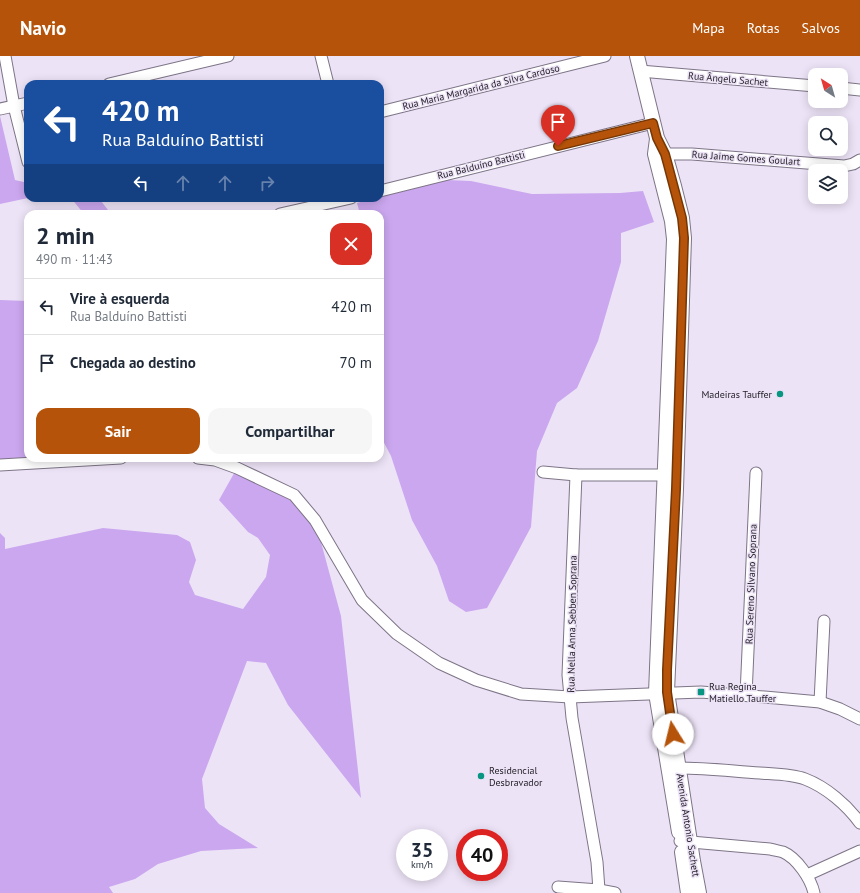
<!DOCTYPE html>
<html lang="pt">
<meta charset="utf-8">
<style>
:root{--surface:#fff;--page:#f6f6f7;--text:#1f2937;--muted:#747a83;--line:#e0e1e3;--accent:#b45309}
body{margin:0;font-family:"PT Sans",sans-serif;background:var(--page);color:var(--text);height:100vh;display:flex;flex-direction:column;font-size:15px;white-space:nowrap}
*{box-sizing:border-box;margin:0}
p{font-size:13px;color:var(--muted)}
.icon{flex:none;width:22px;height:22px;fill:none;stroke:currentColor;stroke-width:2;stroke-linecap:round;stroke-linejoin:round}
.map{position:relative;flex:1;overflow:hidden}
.details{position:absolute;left:24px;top:154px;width:360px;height:252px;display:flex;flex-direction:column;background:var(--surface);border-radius:12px;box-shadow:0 2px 10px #0003}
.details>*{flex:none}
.banner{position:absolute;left:24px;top:24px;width:360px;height:122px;border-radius:12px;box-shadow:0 2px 10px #0003;background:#1a4fa0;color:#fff;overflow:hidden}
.needle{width:26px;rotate:323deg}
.buttons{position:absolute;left:808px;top:12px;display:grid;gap:8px}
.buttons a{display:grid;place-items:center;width:40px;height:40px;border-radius:8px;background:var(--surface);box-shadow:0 2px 10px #0003;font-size:20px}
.speed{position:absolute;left:396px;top:773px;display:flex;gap:8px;font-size:20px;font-weight:700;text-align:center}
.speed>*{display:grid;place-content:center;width:52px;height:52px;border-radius:50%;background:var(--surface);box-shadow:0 2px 10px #0003;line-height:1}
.speed small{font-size:10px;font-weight:400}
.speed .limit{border:6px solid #d22;background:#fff;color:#111}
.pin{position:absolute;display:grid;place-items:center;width:34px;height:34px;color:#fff;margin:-41px -17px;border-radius:50% 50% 50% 0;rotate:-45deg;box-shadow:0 0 4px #0007}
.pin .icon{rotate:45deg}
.me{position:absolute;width:44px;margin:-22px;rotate:351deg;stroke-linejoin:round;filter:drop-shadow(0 0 3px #0008)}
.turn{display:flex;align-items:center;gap:14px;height:84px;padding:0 12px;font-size:18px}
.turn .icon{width:52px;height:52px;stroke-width:2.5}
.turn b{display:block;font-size:28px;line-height:34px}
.lanes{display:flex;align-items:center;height:38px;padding:0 12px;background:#0003;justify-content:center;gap:20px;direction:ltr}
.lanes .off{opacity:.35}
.round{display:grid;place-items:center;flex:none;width:42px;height:42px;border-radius:12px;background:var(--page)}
.summary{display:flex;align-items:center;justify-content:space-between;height:68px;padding:0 12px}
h1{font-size:24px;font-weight:700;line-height:30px}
.primary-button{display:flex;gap:8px;margin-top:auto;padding:8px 12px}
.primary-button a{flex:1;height:46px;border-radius:12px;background:var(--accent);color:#fff;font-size:16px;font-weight:700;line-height:46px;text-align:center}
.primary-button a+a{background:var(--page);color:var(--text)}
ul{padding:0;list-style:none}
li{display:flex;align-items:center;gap:12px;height:56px;padding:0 12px;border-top:1px solid var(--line)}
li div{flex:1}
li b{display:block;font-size:15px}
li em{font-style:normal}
header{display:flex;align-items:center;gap:24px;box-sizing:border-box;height:56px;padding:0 20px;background:var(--accent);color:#fff}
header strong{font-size:19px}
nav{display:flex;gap:22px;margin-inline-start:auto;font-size:14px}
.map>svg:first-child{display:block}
</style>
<header>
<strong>Navio</strong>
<nav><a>Mapa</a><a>Rotas</a><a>Salvos</a></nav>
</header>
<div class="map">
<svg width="860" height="837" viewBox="0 0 860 837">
<rect width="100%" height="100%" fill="#ede3f7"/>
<!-- green -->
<g fill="#cba7ef">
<polygon points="0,60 15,124 28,127 28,142 0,148"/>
<polygon points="448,124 471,125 532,138 620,137 643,135 654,166 621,177 621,206 598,285 577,332 557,347 537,395 531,471 508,514 487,552 466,556 449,545 437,510 412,464 391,400 380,379 380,258 384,259 380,243 380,158 360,158 357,147"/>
<polygon points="71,142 88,142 101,145 108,154 84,158"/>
<polygon points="0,244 28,245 28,402 0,409"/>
<polygon points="198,402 240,402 237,412 294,439 315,464 341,560 361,742 288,649 266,607 247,605 202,723 205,752 219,768 258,792 201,795 158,808 135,823 109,831 113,837 0,837 0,477 5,482 5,493 103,472 177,479 190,486 196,504 189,526 195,539 243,553 266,521 270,499 258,482 248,476 219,444 237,412"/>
</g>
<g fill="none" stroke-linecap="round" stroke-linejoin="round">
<defs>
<g id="minor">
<polyline points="5,0 14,50 28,106"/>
<polyline points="321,0 328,28"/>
<polyline points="640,15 815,30"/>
<polyline points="109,28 228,0"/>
<polyline points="841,32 860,34"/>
<polyline points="0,53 28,47"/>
<polyline points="380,56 605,0"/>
<polyline points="658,98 692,98 844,110 853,108 860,104"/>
<polyline points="380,135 653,67"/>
<polyline points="280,158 351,142"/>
<polyline points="198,402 215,404 237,412 294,439 315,464 362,544 397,578 439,607 476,624 521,638 570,641 701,636 776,642 820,646 840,653 860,663"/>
<polyline points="0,409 121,402"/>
<polyline points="543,416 576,419 672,419"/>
<polyline points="576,419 568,619 572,662 597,806 599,834"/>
<polyline points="746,639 756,417"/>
<polyline points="820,646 824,565"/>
<path d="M671,712C701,711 730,715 760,717C774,718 792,718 805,723C826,731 847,749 860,767"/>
<path d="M680,785L770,793C774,794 779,795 783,796C797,802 811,823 814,837"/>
<polyline points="807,819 860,795"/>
<polyline points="558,831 599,834 615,837"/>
</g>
<g id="tertiary">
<polyline points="637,0 657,82 665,98 674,130 682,162 684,182 676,433 667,636 693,805 699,837"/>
<polyline points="657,83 655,98 672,165 674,183 656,637 679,776"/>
<polyline points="682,796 688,837"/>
</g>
</defs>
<!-- minor casing -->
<use href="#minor" stroke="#7d7486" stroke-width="13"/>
<!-- tertiary casing -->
<use href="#tertiary" stroke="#7d7486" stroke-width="16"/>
<!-- minor -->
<use href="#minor" stroke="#fff" stroke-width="11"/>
<!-- tertiary -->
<use href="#tertiary" stroke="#fff" stroke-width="14"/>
</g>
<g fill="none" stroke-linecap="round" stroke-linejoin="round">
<defs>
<polyline id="route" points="558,90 653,67 657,82 665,98 668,109 682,162 684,182 676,433 667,614 667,636 673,678"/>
</defs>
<!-- route casing -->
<use href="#route" stroke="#753606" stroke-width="10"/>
<!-- route -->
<use href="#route" stroke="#b45309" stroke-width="7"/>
</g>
<!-- markers -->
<g fill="#089581" stroke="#ede3f7" stroke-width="1.5">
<circle cx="780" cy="338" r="4"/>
<rect x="697" y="632" width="8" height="8" rx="2"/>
<circle cx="481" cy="720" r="4"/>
</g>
<g text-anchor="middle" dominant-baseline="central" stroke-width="3" stroke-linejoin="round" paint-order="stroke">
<!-- street labels -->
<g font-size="10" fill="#201d24" stroke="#ede3f7">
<text transform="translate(728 23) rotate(5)">Rua Ângelo Sachet</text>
<text transform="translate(481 31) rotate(-14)">Rua Maria Margarida da Silva Cardoso</text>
<text transform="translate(746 102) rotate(4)">Rua Jaime Gomes Goulart</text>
<text transform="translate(481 109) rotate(-14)">Rua Balduíno Battisti</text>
<text transform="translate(751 528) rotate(-88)">Rua Sereno Silvano Soprana</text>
<text transform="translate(572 568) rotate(-89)">Rua Nella Anna Sebben Soprana</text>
<text transform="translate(688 769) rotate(81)">Avenida Antonio Sachett</text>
</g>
<!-- poi labels -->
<g font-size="10" fill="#201d24" stroke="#ede3f7" text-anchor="start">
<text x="772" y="338" text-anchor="end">Madeiras Tauffer</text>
<text x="709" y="630">Rua Regina<tspan x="709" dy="12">Matiello Tauffer</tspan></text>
<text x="489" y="714">Residencial<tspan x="489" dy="12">Desbravador</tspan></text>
</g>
</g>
</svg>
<div class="buttons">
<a><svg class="needle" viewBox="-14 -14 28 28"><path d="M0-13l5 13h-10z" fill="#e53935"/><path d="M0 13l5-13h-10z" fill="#747a83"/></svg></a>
<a><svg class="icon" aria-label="search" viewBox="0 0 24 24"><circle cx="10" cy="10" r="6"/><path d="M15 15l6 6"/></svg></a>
<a><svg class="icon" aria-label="layers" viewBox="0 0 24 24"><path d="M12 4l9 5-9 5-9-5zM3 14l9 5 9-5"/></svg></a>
</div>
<div class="speed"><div>35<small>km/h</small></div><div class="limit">40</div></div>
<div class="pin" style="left:558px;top:90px;background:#d93025"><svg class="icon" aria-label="arrive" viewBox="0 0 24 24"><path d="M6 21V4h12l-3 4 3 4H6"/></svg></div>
<svg class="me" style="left:673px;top:678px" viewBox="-20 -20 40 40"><circle r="19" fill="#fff"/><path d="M0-13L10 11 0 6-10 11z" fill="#b45309"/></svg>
<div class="banner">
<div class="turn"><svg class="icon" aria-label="left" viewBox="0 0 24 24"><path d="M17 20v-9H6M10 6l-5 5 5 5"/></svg><div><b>420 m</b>Rua Balduíno Battisti</div></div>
<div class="lanes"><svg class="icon" aria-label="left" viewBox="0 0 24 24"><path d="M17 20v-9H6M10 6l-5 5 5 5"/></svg><svg class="icon off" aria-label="ahead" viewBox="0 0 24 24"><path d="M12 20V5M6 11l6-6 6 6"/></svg><svg class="icon off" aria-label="ahead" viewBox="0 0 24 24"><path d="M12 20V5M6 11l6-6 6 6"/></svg><svg class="icon off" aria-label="right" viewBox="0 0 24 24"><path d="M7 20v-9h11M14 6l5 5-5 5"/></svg></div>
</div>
<section class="details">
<div class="summary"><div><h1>2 min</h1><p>490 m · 11:43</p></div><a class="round" style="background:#d93025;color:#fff"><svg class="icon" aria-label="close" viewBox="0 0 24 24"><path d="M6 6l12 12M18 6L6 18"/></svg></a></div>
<ul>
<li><svg class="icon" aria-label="left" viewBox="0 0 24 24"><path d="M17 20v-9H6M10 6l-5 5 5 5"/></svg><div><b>Vire à esquerda</b><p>Rua Balduíno Battisti</p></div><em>420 m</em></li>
<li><svg class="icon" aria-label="arrive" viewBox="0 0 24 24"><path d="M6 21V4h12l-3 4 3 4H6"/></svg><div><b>Chegada ao destino</b></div><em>70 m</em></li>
</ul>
<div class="primary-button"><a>Sair</a><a>Compartilhar</a></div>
</section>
</div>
